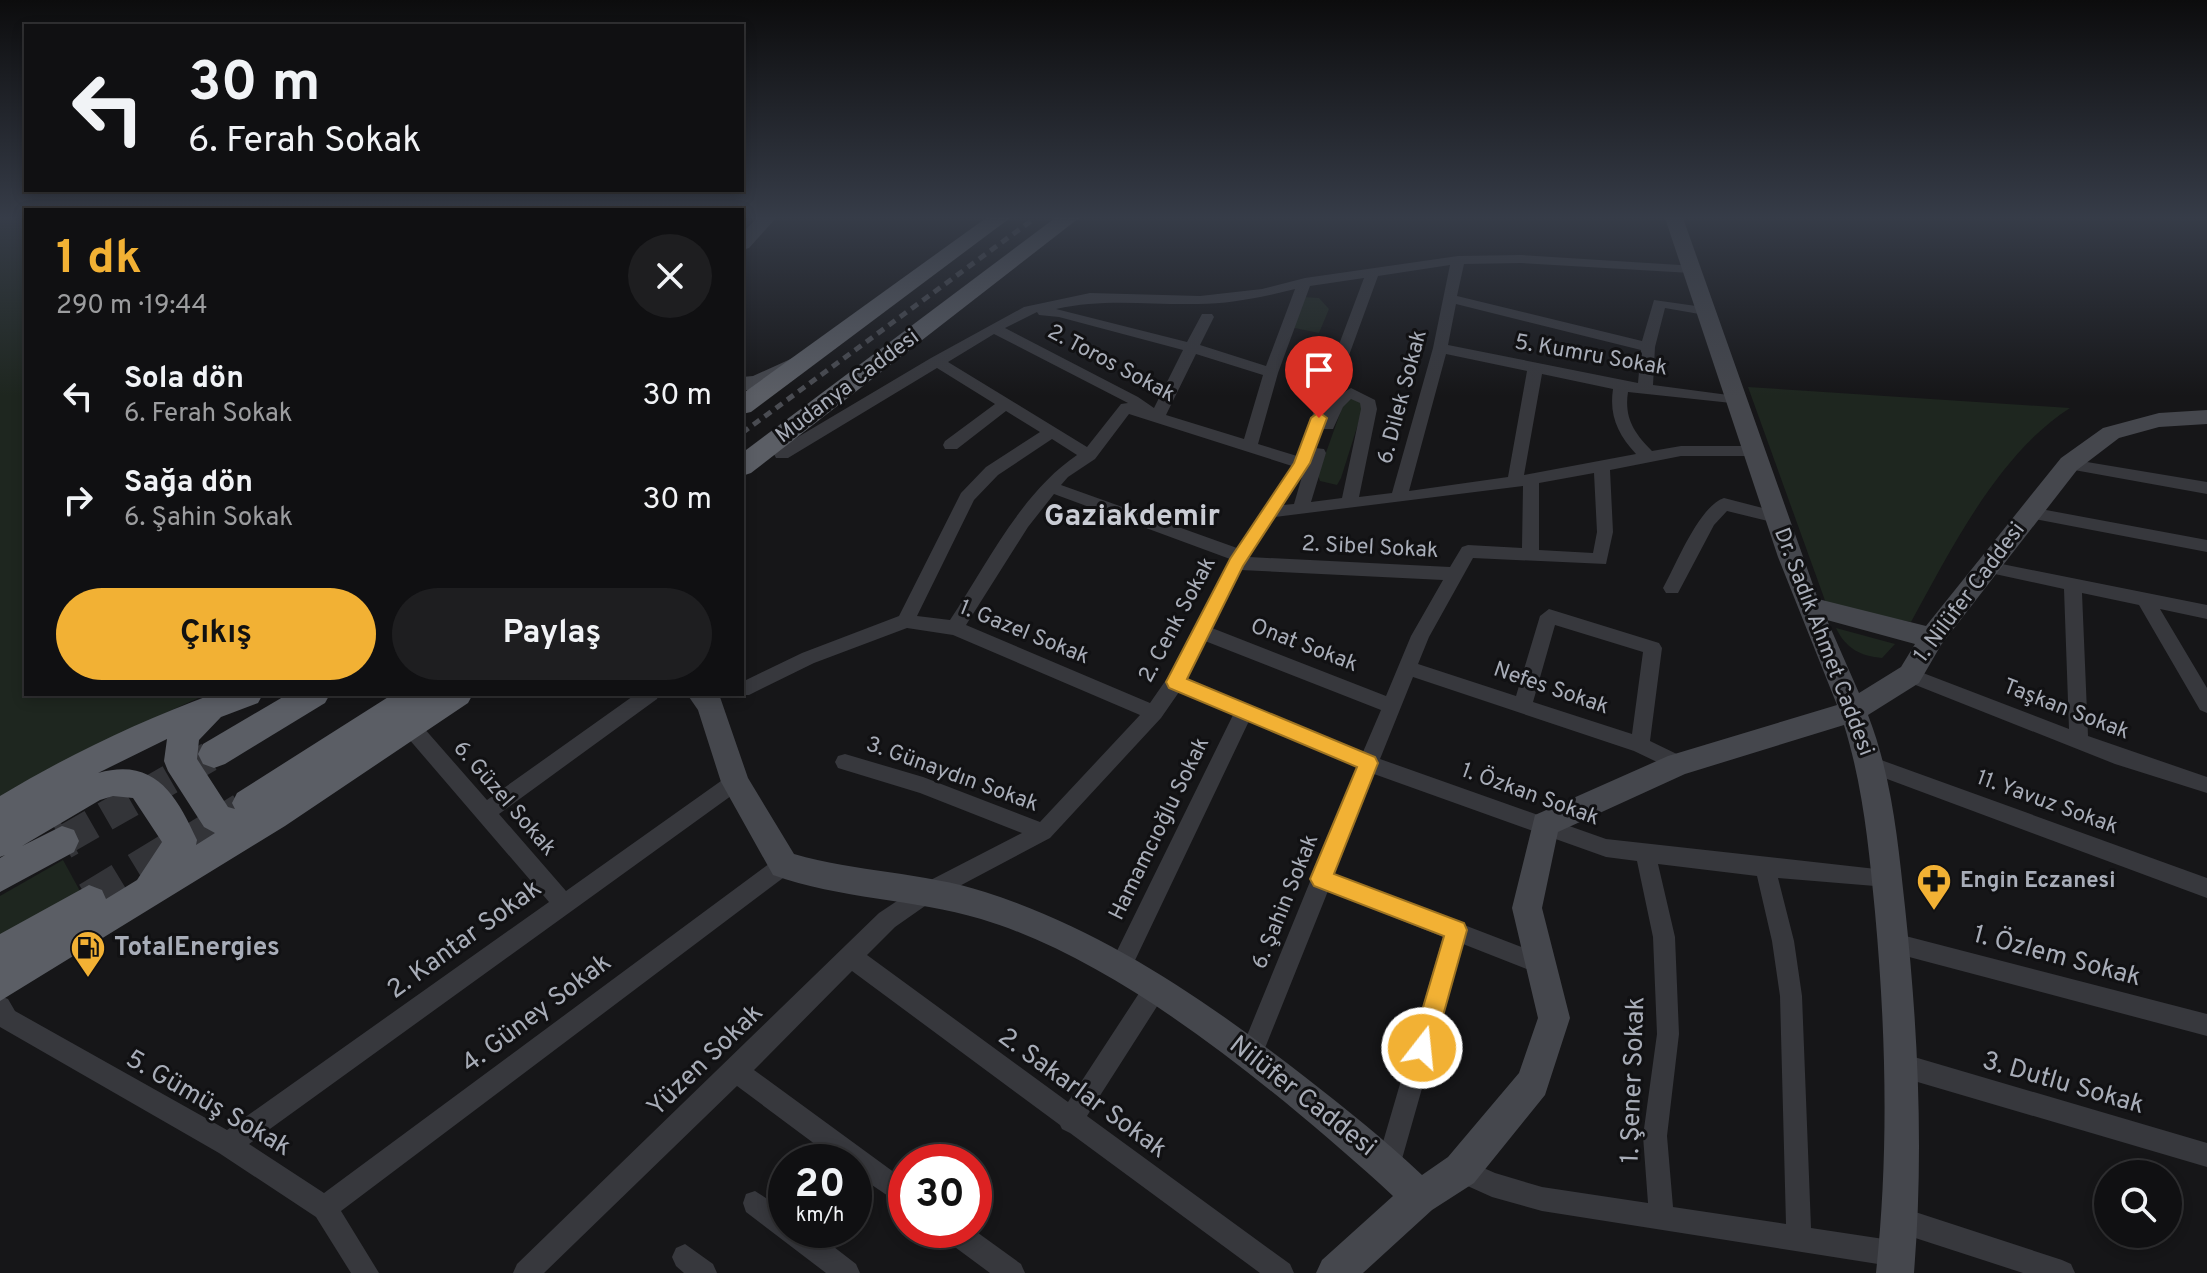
<!DOCTYPE html>
<html lang="tr">
<meta charset="utf-8">
<style>
:root{--surface:#101012;--page:#1e1e20;--text:#f1f3f6;--muted:#9c9d9f;--line:#303032;--accent:#f2b134}
body{margin:0;font-family:Overpass,sans-serif;background:var(--page);color:var(--text);height:100vh;display:flex;flex-direction:column;font-size:30px;white-space:nowrap}
*{box-sizing:border-box;margin:0}
p{font-size:26px;color:var(--muted)}
.icon{flex:none;width:44px;height:44px;fill:none;stroke:currentColor;stroke-width:2;stroke-linecap:round;stroke-linejoin:round}
.map{position:relative;flex:1;overflow:hidden}
.details{position:absolute;left:24px;top:208px;width:720px;height:488px;display:flex;flex-direction:column;background:var(--surface);border-radius:0px;box-shadow:0 4px 12px #0003,0 0 0 2px var(--line)}
.details>*{flex:none}
.top-card{position:absolute;left:24px;top:24px;width:720px;height:168px;border-radius:0px;box-shadow:0 4px 12px #0003,0 0 0 2px var(--line);background:#101012;color:var(--text);overflow:hidden}
.tools{position:absolute;left:2094px;top:1160px;display:grid;gap:16px}
.tools a{display:grid;place-items:center;width:88px;height:88px;border-radius:50%;background:var(--surface);box-shadow:0 4px 12px #0003,0 0 0 2px var(--line);font-size:40px}
.speed{position:absolute;left:768px;top:1144px;display:flex;gap:16px;font-size:40px;font-weight:700;text-align:center}
.speed>*{display:grid;place-content:center;width:104px;height:104px;border-radius:50%;background:var(--surface);box-shadow:0 4px 12px #0003,0 0 0 2px var(--line);line-height:1}
.speed small{font-size:20px;font-weight:400}
.speed .limit{border:12px solid #d22;background:#fff;color:#111}
.pin{position:absolute;display:grid;place-items:center;width:68px;height:68px;color:#fff;margin:-82px -34px;border-radius:50% 50% 50% 0;rotate:-45deg;box-shadow:0 0 8px #0007}
.pin .icon{rotate:45deg}
.me{position:absolute;width:88px;margin:-44px;rotate:16deg;stroke-linejoin:round;filter:drop-shadow(0 0 6px #0008)}
.turn{display:flex;align-items:center;gap:28px;height:168px;padding:0 32px;font-size:36px}
.turn .icon{width:104px;height:104px;stroke-width:2.5}
.turn b{display:block;font-size:56px;line-height:68px}
.round{display:grid;place-items:center;flex:none;width:84px;height:84px;border-radius:42px;background:var(--page)}
.overview{display:flex;align-items:center;justify-content:space-between;height:136px;padding:0 32px}
h1{font-size:48px;font-weight:700;line-height:60px;color:var(--accent)}
.button{display:flex;gap:16px;margin-top:auto;padding:16px 32px}
.button a{flex:1;height:92px;border-radius:48px;background:var(--accent);color:#111;font-size:32px;font-weight:700;line-height:92px;text-align:center}
.button a+a{background:var(--page);color:var(--text)}
ul{padding:0;list-style:none}
li{display:flex;align-items:center;gap:24px;height:104px;padding:0 32px}
li div{flex:1}
li b{display:block;font-size:30px}
li em{font-style:normal}
.map>svg:first-child{display:block}
</style>
<div class="map">
<svg width="2207" height="1273" viewBox="0 0 2207 1273">
<rect width="100%" height="100%" fill="#161618"/>
<!-- green -->
<g fill="#1e261f">
<polygon points="0,218 26,218 26,694 207,694 89,748 0,801"/>
<polygon points="1303,297 1319,298 1329,309 1319,333 1290,327"/>
<path d="M1748,387L2070,408C1998,454 1952,548 1911,622L1827,606Z"/>
<polygon points="1353,397 1364,405 1341,478 1337,485 1320,481 1318,475 1343,405"/>
<path d="M1836,628L1895,644L1882,658C1861,656 1846,649 1836,628Z"/>
<polygon points="63,860 80,891 0,938 0,896"/>
</g>
<g fill="none" stroke-linecap="round" stroke-linejoin="round">
<!-- trunk-tunnel-far1 -->
<g stroke="#333438" stroke-width="30" stroke-dasharray="30 15" stroke-linecap="butt">
<polyline points="66,839 214,754"/>
<polyline points="191,839 241,808"/>
</g>
<!-- trunk-tunnel -->
<g stroke="#333438" stroke-width="38" stroke-dasharray="38 19" stroke-linecap="butt">
<polyline points="62,841 69,837"/>
<polyline points="89,901 194,837"/>
</g>
<!-- minor -->
<g fill="#37383d" fill-rule="evenodd">
<path d="M1521,255L1696,266L1698,269L1691,273L1521,263L1464,264L1457,296L1642,341L1654,300L1710,308L1712,311L1705,315L1665,308L1655,347L1653,385L1736,396L1744,401L1741,404L1628,392C1624,418 1634,433 1652,451L1681,446H1751L1759,451L1751,456H1681L1610,470L1613,532L1606,564L1473,558L1429,637L1418,664L1516,696L1540,616L1549,609L1659,643L1662,648L1650,741L1685,758L1688,764L1685,770L1678,772L1634,751L1413,677L1380,759L1606,839L1894,871L1897,878L1894,885L1887,887L1778,878L1794,941L1802,996L1811,1228L1897,1241L1906,1245L1910,1254L1906,1263L1897,1267L1542,1211L1492,1197L1452,1179L1449,1170L1452,1161L1461,1158L1495,1173L1542,1187L1648,1203L1643,1136L1657,1034L1653,937L1637,861L1606,857L1374,774L1334,875L1550,958L1553,965L1550,972L1542,975L1463,944L1400,1166L1397,1175L1388,1178L1379,1175L1376,1166L1443,937L1328,891L1259,1063L1251,1067L1243,1063L1239,1055L1357,767L1249,721L1128,975L1120,978L1112,975L1109,968L1112,961L1233,715L1179,692L1161,718L1050,838L935,899L895,927L867,955L1068,1102L1147,981L1155,978L1163,981L1166,989L1163,997L1087,1116L1290,1264L1294,1273H1260L1070,1133L1062,1129L1060,1125L852,971L754,1070L906,1181V1208L854,1173V1162H839L737,1086L544,1273H513L517,1264L879,913L921,885L1022,833L920,793L838,768L835,762L838,756L845,754L923,777L1040,822L1140,715L953,635L907,628L814,663L749,695H735L742,694V682L802,653L899,616L961,493L986,467L1040,432L1006,411L957,449H945L943,445L945,441L995,404L937,368L788,458H776L774,454L776,450L931,358L1024,307L1090,293L1200,296L1262,289L1305,278L1458,256ZM1450,265L1433,348L1392,493L1359,497L1377,409L1375,400L1351,388L1333,399L1378,276ZM1364,278L1297,456L1258,444L1278,373L1310,286ZM1295,289L1266,366L1200,345L1214,317L1212,314H1202L1187,342L1056,309C1105,298 1148,305 1198,304C1230,304 1264,297 1295,289ZM1456,304L1641,350L1638,383L1448,345ZM1037,312L1039,315L1059,317L1183,350L1154,408L1138,397L1005,328ZM994,334L1128,403L1121,404L1087,447L948,362ZM1196,354L1263,375L1244,439L1166,415ZM1446,354L1527,371L1508,477L1409,491ZM1542,374L1613,389C1609,416 1618,434 1636,454L1524,475ZM1351,399L1360,403L1361,409L1342,498L1311,502L1326,453L1324,449L1315,448L1322,429H1333L1343,407ZM1129,414L1292,466L1237,548L1061,485L1068,477L1095,459ZM1052,439L1077,455C1021,493 987,564 950,620L917,616L974,500L998,475ZM1303,473L1294,504L1283,505ZM1594,473L1597,532L1593,553L1539,550V483ZM1523,486L1522,548L1468,545L1462,547L1450,567L1249,557L1275,517ZM1054,494L1230,559L1168,677L1150,703L966,625L1028,527ZM1241,570L1443,580L1411,636L1386,696L1212,628ZM1555,625L1643,652L1632,734L1533,702ZM1205,641L1381,710L1363,752L1186,679ZM1658,864L1757,876L1772,941L1780,996L1786,1224L1673,1207L1667,1136L1679,1034L1675,937Z"/>
<polygon points="2069,459 2207,482 2207,494 2063,468 2061,464 2063,460"/>
<path d="M1724,498L1782,513L1784,517L1776,523L1727,511L1714,525L1678,593H1666L1663,588C1676,565 1699,506 1724,498Z"/>
<polygon points="2030,507 2207,540 2207,552 2024,517 2022,513"/>
<polygon points="1987,561 2207,605 2207,619 2160,609 2207,688 2207,713 2200,710 2139,605 2082,593 2088,736 2207,777 2207,793 2115,764 1903,680 1901,675 1903,670 1910,668 2069,729 2064,589 1981,571 1978,567"/>
<polygon points="636,694 659,694 657,699 499,814 566,891 728,776 735,774 742,776 745,782 742,788 249,1144 324,1193 777,858 784,856 791,858 794,865 791,872 341,1211 379,1273 351,1273 316,1217 219,1153 0,1027 0,996 8,999 15,1011 227,1130 549,902 402,731 399,725 402,719 409,717 416,719 487,800"/>
<polygon points="1870,756 2207,878 2207,898 1863,770 1860,764 1863,758"/>
<polygon points="1894,933 2207,1014 2207,1036 1894,953 1886,950 1883,943 1886,936"/>
<polygon points="1904,1054 2207,1143 2207,1167 1904,1078 1896,1074 1892,1066 1896,1058"/>
<polygon points="755,1191 786,1211 786,1230 812,1230 856,1264 860,1273 826,1273 746,1212 743,1203 746,1194"/>
<polygon points="1900,1207 2062,1260 2071,1264 2075,1273 2023,1273 1900,1233 1891,1229 1887,1220 1891,1211"/>
<polygon points="940,1230 974,1230 1021,1264 1025,1273 990,1273 944,1239"/>
<polygon points="685,1244 713,1264 717,1273 684,1273 676,1266 672,1257 676,1248"/>
</g>
<!-- secondary -->
<g fill="#45474d" fill-rule="evenodd">
<polygon points="757,218 776,218 749,248 742,250 742,233"/>
<path d="M1665,218H1683L1818,599L1926,626L2061,458L2103,428L2159,413L2207,410V424L2159,427L2119,438L2077,470L1941,645L1919,683L1868,715C1892,777 1898,842 1905,907C1918,1029 1924,1150 1914,1273H1876C1889,1152 1886,1033 1875,912C1869,849 1863,786 1844,725L1685,774L1558,832L1542,908L1570,1018L1545,1095L1474,1183L1432,1210L1363,1273H1316L1322,1260L1393,1196L1379,1183C1271,1087 1121,961 981,919C913,899 840,899 773,875L721,782L698,710L687,694H717L720,697L748,778L794,854C856,872 923,872 985,892C1104,930 1207,1001 1305,1077C1345,1108 1385,1140 1422,1175L1448,1157L1519,1073L1538,1018L1512,908L1535,815L1668,756L1837,705L1778,557ZM1827,620L1915,644L1901,667L1859,693Z"/>
<polygon points="795,357 802,359 806,364 802,369 766,387 742,391 742,377 753,376"/>
</g>
<!-- trunk -->
<g fill="#5b5e65" fill-rule="evenodd">
<polygon points="986,218 1010,218 751,412 742,414 742,394"/>
<polygon points="1055,218 1079,218 751,473 742,476 742,453"/>
<path d="M213,694H263L258,703L221,717L199,740L197,759L228,807L235,809L232,803L237,793L393,694H473L468,703L285,826L0,1001V934L89,885L102,890L106,899L137,880L162,842L133,798L113,796L100,800L22,846L62,826L74,830L79,841L74,852L0,892V858L5,855L0,857V796C68,755 138,722 213,694ZM167,739L164,761L168,771L204,827L215,833L196,845L197,840C176,794 154,757 98,773Z"/>
<polygon points="288,694 330,694 325,703 225,764 214,768 203,764 198,754 203,744"/>
</g>
<!-- rail -->
<polyline stroke="#4a4c52" stroke-width="5" stroke-dasharray="8 6" stroke-linecap="butt" points="742,433 1035,218"/>
</g>
<!-- sky -->
<linearGradient id="sky" x2="0" y2="1"><stop stop-color="#0c0c0d"/><stop offset="0.55" stop-color="#363c48"/><stop offset="1" stop-color="#363c48" stop-opacity="0"/></linearGradient>
<rect width="2207" height="396" fill="url(#sky)"/>
<!-- route -->
<polygon fill="#f2b134" stroke="#9d7322" stroke-width="2" points="1319,412 1327,418 1310,463 1243,566 1187,679 1375,757 1378,763 1334,874 1464,923 1467,930 1434,1048 1430,1056 1422,1060 1414,1056 1411,1048 1444,936 1314,886 1310,879 1357,767 1169,688 1166,682 1230,559 1294,463 1311,418"/>
<!-- icons -->
<defs>
<symbol id="pharmacy-pin" viewBox="-11 -11 22 30"><path d="M0 17L-7.5 6A9.5 9.5 0 1 1 7.5 6Z" fill="#f2b134" stroke="#111113"/><path d="M-2-6h4v4h4v4h-4v4h-4v-4h-4v-4h4Z" fill="#111"/></symbol>
<symbol id="fuel-pin" viewBox="-11 -11 22 30"><path d="M0 17L-7.5 6A9.5 9.5 0 1 1 7.5 6Z" fill="#f2b134" stroke="#111113"/><path d="M-5.5-6h7V0h2V4h1.3V-2.5L3-4.5l.8-.8L6-3V5H2.5V1h-1V6h-7ZM-4.2-4.7v3.2H.2V-4.7Z" fill="#111"/></symbol>
</defs>
<g fill-rule="evenodd">
<use href="#pharmacy-pin" x="1914" y="861" width="40" height="54"/>
<use href="#fuel-pin" x="68" y="928" width="40" height="54"/>
</g>
<g text-anchor="middle" dominant-baseline="central" stroke-width="6" stroke-linejoin="round" paint-order="stroke">
<!-- street labels -->
<g font-size="22" fill="#a8adb8" stroke="#111113">
<text transform="translate(1591 356) rotate(10)">5. Kumru Sokak</text>
<text transform="translate(1111 364) rotate(28)">2. Toros Sokak</text>
<text transform="translate(848 387) rotate(-37)">Mudanya Caddesi</text>
<text transform="translate(1403 397) rotate(-75)">6. Dilek Sokak</text>
<text transform="translate(1370 548) rotate(3)">2. Sibel Sokak</text>
<text transform="translate(1970 593) rotate(-53)">1. Nilüfer Caddesi</text>
<text transform="translate(1178 620) rotate(-62)">2. Cenk Sokak</text>
<text transform="translate(1024 633) rotate(22)">1. Gazel Sokak</text>
<text transform="translate(1823 642) rotate(69)">Dr. Sadık Ahmet Caddesi</text>
<text transform="translate(1304 646) rotate(21)">Onat Sokak</text>
<text transform="translate(1551 689) rotate(19)">Nefes Sokak</text>
<text transform="translate(2066 710) rotate(21)">Taşkan Sokak</text>
<text transform="translate(952 775) rotate(20)">3. Günaydın Sokak</text>
<text transform="translate(1530 795) rotate(20)">1. Özkan Sokak</text>
<text transform="translate(504 799) rotate(49)">6. Güzel Sokak</text>
<text transform="translate(2047 803) rotate(20)">11. Yavuz Sokak</text>
<text transform="translate(1160 829) rotate(-64)">Hamamcıoğlu Sokak</text>
<text transform="translate(1286 902) rotate(-68)">6. Şahin Sokak</text>
</g>
<!-- poi labels -->
<g font-size="22" font-weight="bold" fill="#a8adb8" stroke="#111113" text-anchor="start">
<text x="1960" y="881">Engin Eczanesi</text>
</g>
<!-- near-street labels -->
<g font-size="26" fill="#a8adb8" stroke="#111113">
<text transform="translate(465 940) rotate(-36)">2. Kantar Sokak</text>
<text transform="translate(2057 957) rotate(15)">1. Özlem Sokak</text>
<text transform="translate(537 1014) rotate(-37)">4. Güney Sokak</text>
<text transform="translate(706 1061) rotate(-44)">Yüzen Sokak</text>
<text transform="translate(1634 1080) rotate(-88)">1. Şener Sokak</text>
<text transform="translate(2063 1084) rotate(16)">3. Dutlu Sokak</text>
<text transform="translate(1082 1094) rotate(36)">2. Sakarlar Sokak</text>
<text transform="translate(1302 1097) rotate(38)">Nilüfer Caddesi</text>
<text transform="translate(208 1104) rotate(30)">5. Gümüş Sokak</text>
</g>
<!-- near-poi labels -->
<g font-size="26" font-weight="bold" fill="#a8adb8" stroke="#111113" text-anchor="start">
<text x="114" y="948">TotalEnergies</text>
</g>
<!-- district labels -->
<g font-size="30" font-weight="bold" fill="#c9ccd4" stroke="#111113">
<text x="1132" y="517">Gaziakdemir</text>
</g>
</g>
</svg>
<div class="tools">
<a><svg class="icon" aria-label="search" viewBox="0 0 24 24"><circle cx="10" cy="10" r="6"/><path d="M15 15l6 6"/></svg></a>
</div>
<div class="speed"><div>20<small>km/h</small></div><div class="limit">30</div></div>
<div class="pin" style="left:1319px;top:418px;background:#d93025"><svg class="icon" aria-label="arrive" viewBox="0 0 24 24"><path d="M6 21V4h12l-3 4 3 4H6"/></svg></div>
<svg class="me" style="left:1422px;top:1048px" viewBox="-20 -20 40 40"><circle r="17" fill="#f2b134" stroke="#fff" stroke-width="3"/><path d="M0-11L8 9 0 5-8 9z" fill="#fff"/></svg>
<div class="top-card">
<div class="turn"><svg class="icon" aria-label="left" viewBox="0 0 24 24"><path d="M17 20v-9H6M10 6l-5 5 5 5"/></svg><div><b>30 m</b>6. Ferah Sokak</div></div>
</div>
<section class="details">
<div class="overview"><div><h1>1 dk</h1><p>290 m · 19:44</p></div><a class="round"><svg class="icon" aria-label="close" viewBox="0 0 24 24"><path d="M6 6l12 12M18 6L6 18"/></svg></a></div>
<ul>
<li><svg class="icon" aria-label="left" viewBox="0 0 24 24"><path d="M17 20v-9H6M10 6l-5 5 5 5"/></svg><div><b>Sola dön</b><p>6. Ferah Sokak</p></div><em>30 m</em></li>
<li><svg class="icon" aria-label="right" viewBox="0 0 24 24"><path d="M7 20v-9h11M14 6l5 5-5 5"/></svg><div><b>Sağa dön</b><p>6. Şahin Sokak</p></div><em>30 m</em></li>
</ul>
<div class="button"><a>Çıkış</a><a>Paylaş</a></div>
</section>
</div>
